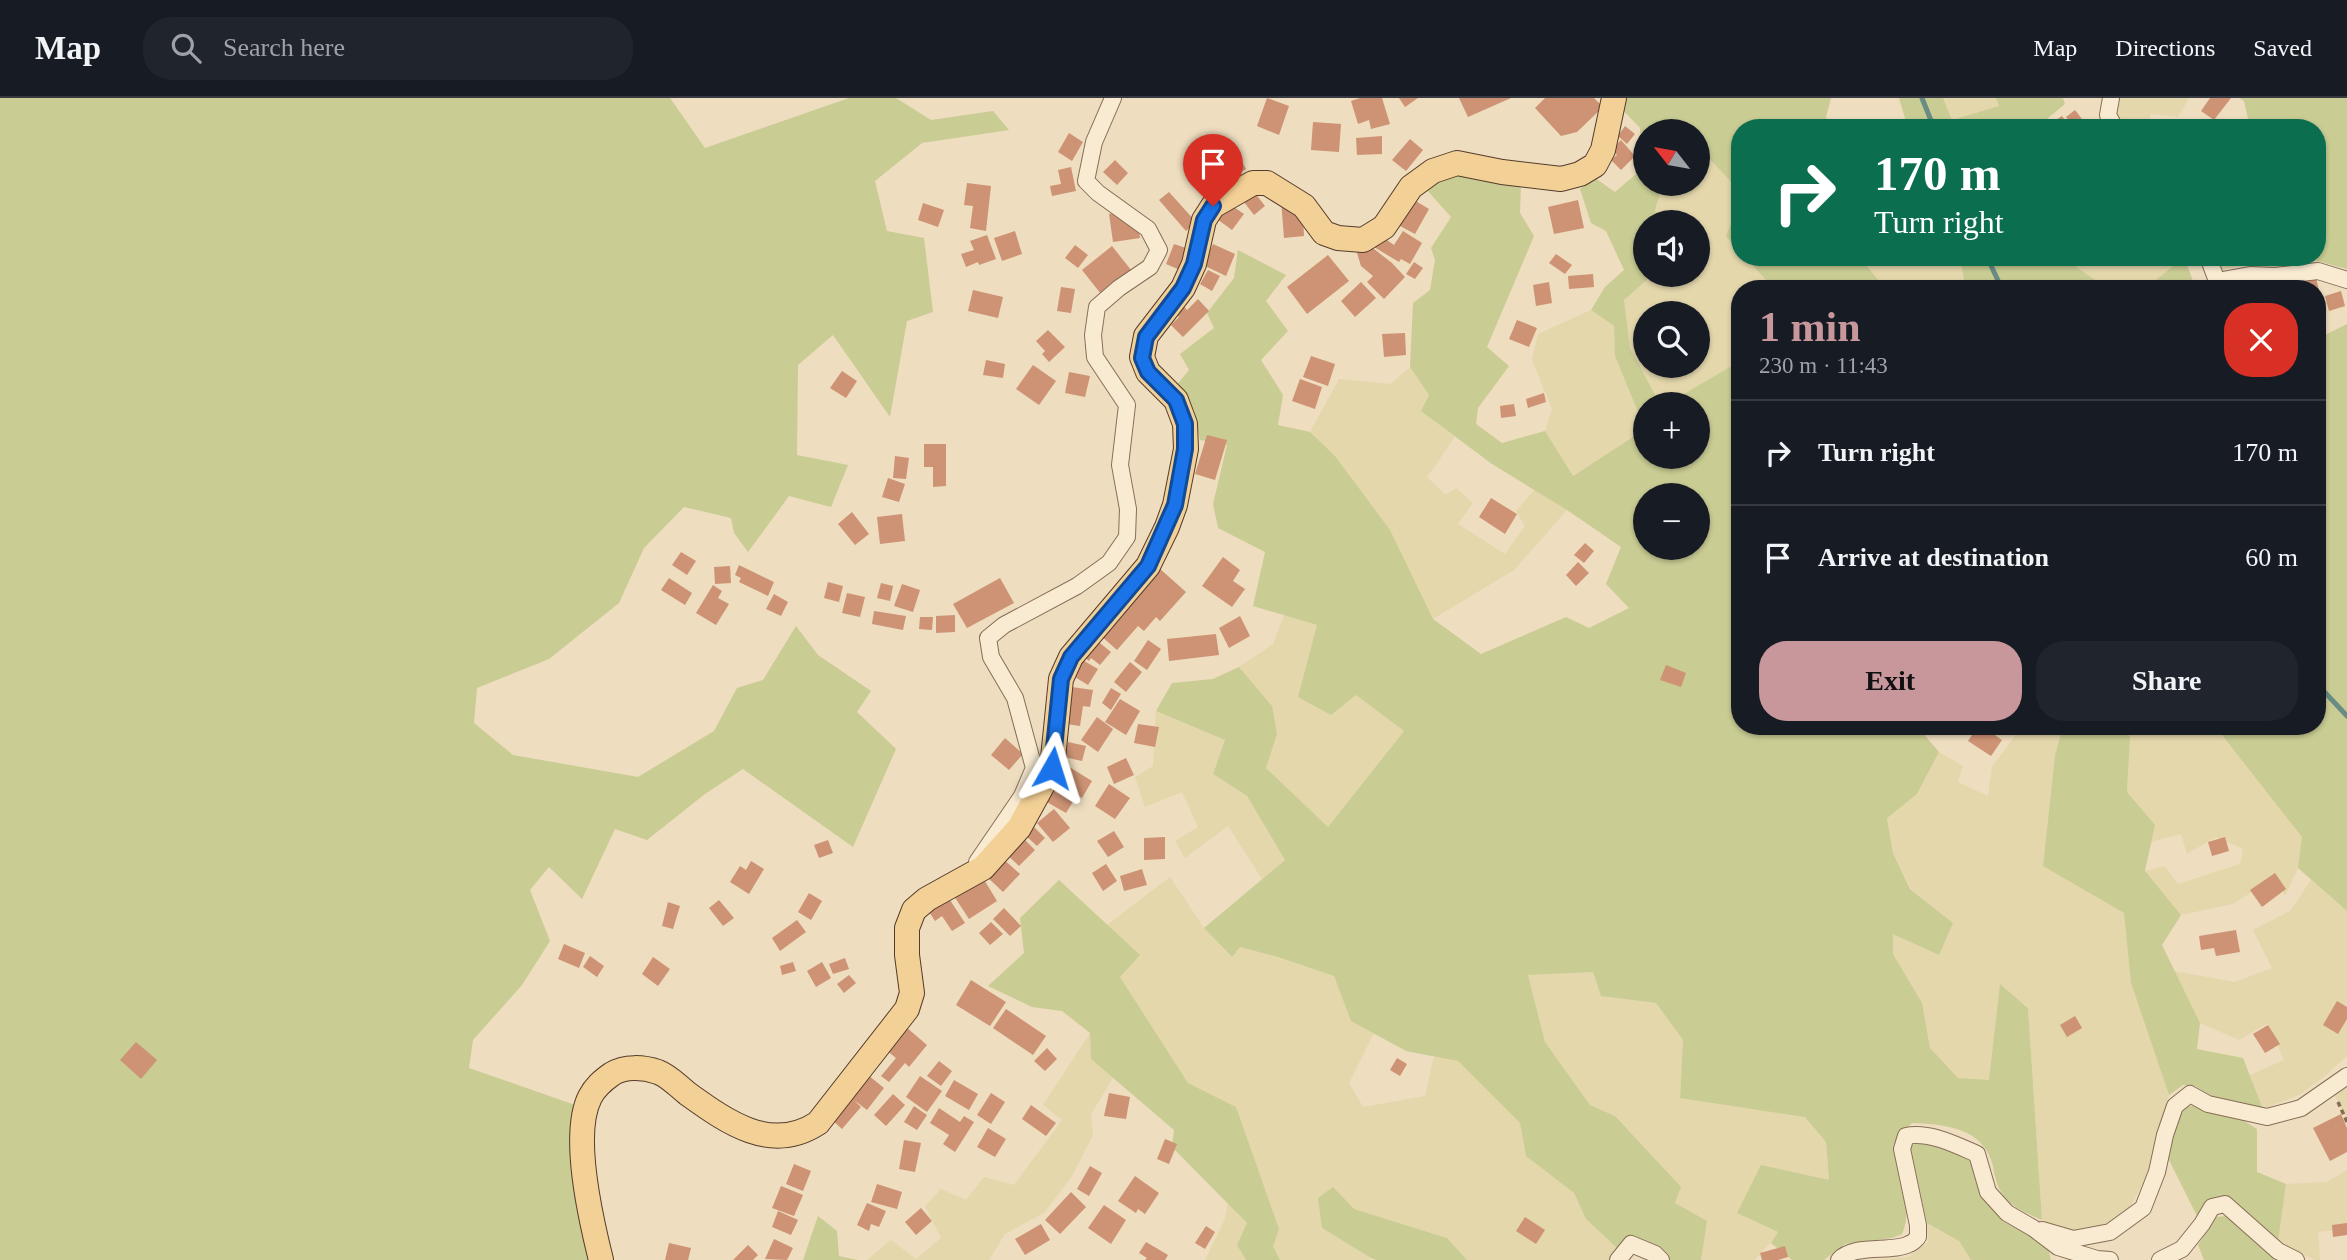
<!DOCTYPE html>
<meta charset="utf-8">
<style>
:root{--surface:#171b24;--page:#20242c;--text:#f1f3f6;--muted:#9ea1a6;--line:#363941;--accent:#c8979c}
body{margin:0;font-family:"Times New Roman",serif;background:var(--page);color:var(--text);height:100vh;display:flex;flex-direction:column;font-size:26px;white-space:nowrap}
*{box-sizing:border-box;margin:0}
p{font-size:23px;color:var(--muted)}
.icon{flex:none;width:38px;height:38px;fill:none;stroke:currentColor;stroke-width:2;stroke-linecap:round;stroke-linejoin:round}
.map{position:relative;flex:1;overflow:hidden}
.details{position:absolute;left:1731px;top:182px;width:595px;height:455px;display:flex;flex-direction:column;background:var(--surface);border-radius:28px;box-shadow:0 2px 5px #0004}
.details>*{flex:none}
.hud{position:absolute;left:1731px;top:21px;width:595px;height:147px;border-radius:28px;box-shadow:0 2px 5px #0004;background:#0b6e4f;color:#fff;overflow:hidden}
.needle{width:46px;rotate:301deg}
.controls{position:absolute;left:1633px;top:21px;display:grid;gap:14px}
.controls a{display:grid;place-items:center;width:77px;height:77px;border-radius:50%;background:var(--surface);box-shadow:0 2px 5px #0004;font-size:35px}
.pin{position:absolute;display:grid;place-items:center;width:60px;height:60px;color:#fff;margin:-72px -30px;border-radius:50% 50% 50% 0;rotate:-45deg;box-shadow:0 0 7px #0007}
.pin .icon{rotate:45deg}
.me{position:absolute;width:77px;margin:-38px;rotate:6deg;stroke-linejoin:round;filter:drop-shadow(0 0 5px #0008)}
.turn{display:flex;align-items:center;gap:24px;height:147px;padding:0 28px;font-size:32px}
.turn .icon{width:91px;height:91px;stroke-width:2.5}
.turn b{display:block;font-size:49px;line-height:60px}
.round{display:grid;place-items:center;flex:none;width:74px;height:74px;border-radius:28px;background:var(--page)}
.head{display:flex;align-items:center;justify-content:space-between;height:119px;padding:0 28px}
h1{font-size:42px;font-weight:800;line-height:52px;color:var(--accent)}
.button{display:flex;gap:14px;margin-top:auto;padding:14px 28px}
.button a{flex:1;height:80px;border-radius:28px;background:var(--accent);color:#111;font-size:28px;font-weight:800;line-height:80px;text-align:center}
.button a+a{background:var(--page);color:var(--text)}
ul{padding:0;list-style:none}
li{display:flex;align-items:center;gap:21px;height:105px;padding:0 28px;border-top:2px solid var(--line)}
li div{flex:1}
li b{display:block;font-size:26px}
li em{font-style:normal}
header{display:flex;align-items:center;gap:42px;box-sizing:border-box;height:98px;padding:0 35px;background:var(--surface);border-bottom:2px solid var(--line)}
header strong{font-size:33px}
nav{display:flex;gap:38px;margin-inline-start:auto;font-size:24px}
.search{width:490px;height:63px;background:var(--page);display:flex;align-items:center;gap:18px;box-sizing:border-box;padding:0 24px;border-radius:28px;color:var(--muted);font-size:26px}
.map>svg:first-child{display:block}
</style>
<header>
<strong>Map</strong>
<div class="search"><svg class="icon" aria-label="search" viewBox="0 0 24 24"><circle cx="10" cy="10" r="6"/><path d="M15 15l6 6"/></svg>Search here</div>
<nav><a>Map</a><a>Directions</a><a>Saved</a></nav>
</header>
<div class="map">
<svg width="2347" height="1162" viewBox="0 0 2347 1162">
<rect width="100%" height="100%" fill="#eeddbf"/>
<!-- farmland -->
<g fill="#e4d7ac" fill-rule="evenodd">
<polygon points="1943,0 1996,0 1999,8 1952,22"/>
<polygon points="2116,0 2189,0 2178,19 2151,16 2147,30 2121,30 2113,16"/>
<path d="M1698,49L1739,92V106L1726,138L1739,153L1740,159H1745L1774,191H1740V248L1735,266L1667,306H1660L1630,250L1623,202L1651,178L1698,177V124H1657L1655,112L1663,86H1698ZM1645,215H1698V268H1645Z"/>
<polygon points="1859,159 1960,159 1964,182 1972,191 1886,191"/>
<polygon points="2062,159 2184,159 2145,191 2113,191 2098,184"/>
<polygon points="2216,159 2316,159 2317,163 2285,169 2237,168 2221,172"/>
<polygon points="1591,212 1614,228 1615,258 1645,331 1572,378 1545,333 1552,311 1532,262 1538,236"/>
<polygon points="1410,269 1429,297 1421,313 1455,339 1427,379 1446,397 1456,390 1473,405 1458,426 1505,456 1525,428 1516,413 1534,392 1567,412 1514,472 1433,521 1414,485 1359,391 1335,358 1310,334 1339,281 1391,286"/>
<polygon points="1284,517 1317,527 1356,597 1404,633 1328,729 1266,670 1277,636 1239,569 1273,546"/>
<polygon points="1156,613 1225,642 1213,676 1247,698 1285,762 1262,781 1228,728 1185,760 1175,743 1198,729 1182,694 1145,709 1135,679 1153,668"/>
<polygon points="2030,628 2063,628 2055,657 2043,768 2124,815 2131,885 2169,997 2149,1074 2130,1109 2114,1122 2096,1129 2075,1132 2058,1129 2042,1122 2028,909 2000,887 1989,983 1958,980 1930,950 1922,905 1893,856 1892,835 1953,825 1911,791 1893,755 1887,719 1917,696 1939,654 1963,668 1958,684 1988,698 1992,669 2019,632 2028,633"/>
<polygon points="2123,628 2215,628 2303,739 2298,770 2285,798 2275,779 2233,806 2181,817 2145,773 2165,768 2178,786 2240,766 2243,751 2216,739 2187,756 2181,736 2151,744 2155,727 2127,694 2130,639"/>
<polygon points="1170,779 1204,830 1231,859 1240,849 1278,859 1334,878 1351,922 1374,935 1349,985 1363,1009 1425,998 1434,958 1458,963 1520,1025 1526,1058 1574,1095 1586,1121 1617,1150 1609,1162 1467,1162 1447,1140 1354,1111 1322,1130 1371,1160 1370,1162 1280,1162 1273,1148 1236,1009 1188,985 1120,879 1107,827"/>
<polygon points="2311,782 2347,813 2347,958 2324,979 2301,996 2263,1011 2250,977 2284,962 2268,925 2239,942 2200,925 2174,873 2235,884 2272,870 2253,832 2290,813"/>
<polygon points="1593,874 1601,898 1656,905 1683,942 1680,999 1805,1018 1826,1044 1829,1083 1738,1115 1779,1135 1755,1162 1701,1162 1706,1123 1675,1105 1680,1089 1615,1018 1590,1007 1545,944 1528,877"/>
<polygon points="1090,935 1091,961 1113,980 1091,1016 1093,1037 1072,1078 1044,1115 1005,1136 989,1162 867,1162 891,1142 916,1161 941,1140 925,1108 941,1091 966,1102 984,1079 1014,1087 1062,1022 1043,1007"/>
<polygon points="2347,986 2347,1022 2334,996"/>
<polygon points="2347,1072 2347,1131 2318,1134 2320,1162 2315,1162 2278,1144 2286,1086 2327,1084"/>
<polygon points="1228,1105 1247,1126 1237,1147 1246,1162 1205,1162 1225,1121"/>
<polygon points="1927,1125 1959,1143 1971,1162 1871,1162 1908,1159 1928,1144"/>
</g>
<!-- green -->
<g fill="#c9cc93" fill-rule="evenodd">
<polygon points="0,0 670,0 705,50 849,0 896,0 931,22 993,13 1009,32 922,45 875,83 887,133 924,140 933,214 907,223 890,319 833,237 798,267 797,357 848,367 831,409 789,398 748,454 734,435 731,420 684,409 644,450 619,505 549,561 477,590 474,625 513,657 638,679 714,633 737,590 763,582 796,528 818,557 871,593 857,614 896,651 853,749 743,671 705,696 647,742 615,731 582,801 549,769 530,792 550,843 522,887 473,942 469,970 578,1008 591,1162 0,1162"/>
<path d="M1621,0H1831L1826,19L1830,30H1740L1739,92L1698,49V33H1645V86H1663L1655,112L1657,124H1645V177H1660L1651,178L1624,202L1630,250L1660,306H1645V359H1698V306H1667L1735,266L1739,248L1740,628H1917L1939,654L1917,696L1887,720L1893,755L1910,791L1953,825L1939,857L1893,836V856L1922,905L1930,950L1958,980L1989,982L2000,886L2028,910L2042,1122C2027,1115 2010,1109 2001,1094C1994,1083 1995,1069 1989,1057C1976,1029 1941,1026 1912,1025L1899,1037L1893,1047C1897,1076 1915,1107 1902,1136L1892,1140L1845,1146L1824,1162H1792L1771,1145L1778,1134L1737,1115L1761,1067L1829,1082L1826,1044L1805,1019L1680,1000L1683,942L1656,905L1601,898L1593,874L1528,877L1545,944L1590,1007L1615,1018L1681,1089L1675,1105L1707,1123L1701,1162H1668L1629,1140L1617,1150L1586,1121L1574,1095L1526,1058L1520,1025L1458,963L1406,953L1351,923L1334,878L1278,859L1240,849L1232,859L1204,830L1285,762L1247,698L1213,676L1225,642L1156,613L1172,585L1213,581L1239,569L1272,608L1277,636L1266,670L1328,729L1404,633L1356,597L1331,617L1298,599L1317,527L1253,508L1265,454L1218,430L1213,406L1227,347L1200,342L1194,312L1175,289L1189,272L1180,256L1214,230L1207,215L1234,180L1238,152L1286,177L1266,203L1288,233L1261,262L1283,297L1278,327L1310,334L1335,358L1390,432L1433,521L1481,556L1566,519L1589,530L1629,510L1606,486L1621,449L1567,412L1492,366L1421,313L1429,297L1410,269L1413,205L1430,192L1435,162L1431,150L1451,119L1426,91C1465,67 1479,76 1521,86L1520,115L1534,138L1487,249L1509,268L1478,310L1476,326L1502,345L1545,333L1573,378L1645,331L1615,258L1614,228L1591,212L1605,189L1624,172L1606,133L1591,125L1580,91L1595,80L1615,94L1642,71L1640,30L1620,9ZM1645,397H1698V450H1645Z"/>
<polygon points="1899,0 1943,0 1952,22 1999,8 1996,0 2063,0 2065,6 2036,30 1908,30"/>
<polygon points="2239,0 2347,0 2347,171 2317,163 2316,159 2317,30 2250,30 2244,3"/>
<polygon points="1739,106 1740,153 1739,153 1726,138"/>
<polygon points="1745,159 1859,159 1886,191 1774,191"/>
<polygon points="1960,159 2062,159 2098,184 2113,191 1972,191 1964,182"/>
<polygon points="2184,159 2196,191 2145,191"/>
<polygon points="2347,226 2347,813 2298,770 2302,739 2215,628 2317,628 2317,241"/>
<polygon points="2063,628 2123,628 2130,639 2127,694 2155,727 2145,773 2181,817 2162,847 2200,925 2197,951 2243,960 2263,1011 2221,1003 2195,988 2183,987 2169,997 2131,885 2124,815 2043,768 2055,657"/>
<polygon points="1059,782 1140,857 1120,879 1188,985 1236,1009 1279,1131 1273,1148 1280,1162 1246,1162 1237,1147 1247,1125 1172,1049 1174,1032 1091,961 1090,935 1062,913 1032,909 988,888 1024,855 1020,820"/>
<polygon points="2194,1007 2236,1018 2257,1031 2257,1074 2286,1086 2278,1144 2231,1102 2198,1120 2168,1060 2178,1020 2184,1010"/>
<polygon points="1925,1043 1977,1062 1980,1093 2002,1123 2047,1147 2051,1162 1971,1162 1959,1143 1927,1125 1910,1048"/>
<polygon points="1333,1089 1354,1111 1447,1140 1467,1162 1376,1162 1371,1160 1322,1130 1318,1100"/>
<polygon points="818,1118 837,1133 839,1158 857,1162 803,1162"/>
<polygon points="2226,1118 2279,1162 2204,1162 2198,1147 2216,1119"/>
</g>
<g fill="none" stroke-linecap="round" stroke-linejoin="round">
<!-- stream -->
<g stroke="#698d82" stroke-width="5">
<polyline points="1922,0 1934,30"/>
<polyline points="1987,159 2002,191"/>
<polyline points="2317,586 2347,618"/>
</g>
</g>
<!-- building -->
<g fill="#cd9374">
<polygon points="1267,0 1289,8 1279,37 1257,28"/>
<polygon points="1360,0 1382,0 1390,26 1371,31 1369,22 1358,26 1351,3"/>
<polygon points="1399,0 1418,0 1405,9"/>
<polygon points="1459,0 1511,0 1468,19"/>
<polygon points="1545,0 1594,0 1603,9 1577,34 1561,38 1535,10"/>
<polygon points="2210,0 2231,0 2214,22 2201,13"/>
<polygon points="2075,12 2085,25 2079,30 2075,30 2066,19"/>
<polygon points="2062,18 2071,30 2054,30 2051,25"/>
<polygon points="1313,24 1341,26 1339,54 1311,52"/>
<polygon points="1625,28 1635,36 1627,46 1618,38"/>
<polygon points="1069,35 1083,44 1072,63 1058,54"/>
<polygon points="1382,38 1382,56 1357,57 1356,40"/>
<polygon points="1410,41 1423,52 1406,73 1392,62"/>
<polygon points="1621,42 1635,58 1621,72 1611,62 1617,57 1612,51"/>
<polygon points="1235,52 1246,71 1214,90 1203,71"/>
<polygon points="1115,62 1128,75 1117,87 1103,74"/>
<polygon points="1071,69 1076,93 1052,98 1050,88 1061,86 1058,72"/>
<polygon points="967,85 991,88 986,133 970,130 973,108 964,107"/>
<polygon points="1251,90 1265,108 1254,117 1240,99"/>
<polygon points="1169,94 1196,124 1186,133 1159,102"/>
<polygon points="1302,100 1304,138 1284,140 1281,102"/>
<polygon points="1414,102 1429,111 1415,136 1400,128"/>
<polygon points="1578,102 1584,130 1554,136 1548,109"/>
<polygon points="923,105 944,112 938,129 918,122"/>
<polygon points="1228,105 1244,116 1232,132 1217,121"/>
<polygon points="1128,112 1138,123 1140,140 1113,144 1109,116"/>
<polygon points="1015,133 1022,156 1002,163 994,140"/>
<polygon points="1403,133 1422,145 1410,166 1401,161 1399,164 1374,149 1381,138 1394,147"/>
<polygon points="987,137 996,161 979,167 978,164 966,169 961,156 974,152 970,143"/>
<polygon points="1365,144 1392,165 1405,179 1384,201 1367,184 1373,178 1361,168 1357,155"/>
<polygon points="1174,146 1189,151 1180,172 1166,166"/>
<polygon points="1213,146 1235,156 1226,178 1203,167"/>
<polygon points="1075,147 1088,157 1078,170 1065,160"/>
<polygon points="1112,148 1131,172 1101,196 1082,172"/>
<polygon points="1556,156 1572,167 1565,176 1549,165"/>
<polygon points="1328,157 1349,183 1307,216 1287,189"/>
<polygon points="1776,159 1791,159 1791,165 1775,164"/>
<polygon points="1414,164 1423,170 1415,181 1406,176"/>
<polygon points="1208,172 1220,178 1212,193 1200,186"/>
<polygon points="1593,176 1594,189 1569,191 1568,178"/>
<polygon points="2316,179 2320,198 2317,198 2317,191 2293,191 2292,183"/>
<polygon points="1361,184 1376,200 1355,219 1341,203"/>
<polygon points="1549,184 1552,205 1536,208 1533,187"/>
<polygon points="1061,189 1075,191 1071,215 1057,213"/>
<polygon points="973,192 1003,199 998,220 968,213"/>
<polygon points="2341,193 2345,208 2329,213 2325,198"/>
<polygon points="1198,201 1209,213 1183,239 1171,227 1179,219 1173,213 1181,205 1187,212"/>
<polygon points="1517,222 1537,230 1529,249 1509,241"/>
<polygon points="1048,232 1065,249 1049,264 1042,256 1045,253 1036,243"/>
<polygon points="1405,235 1406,257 1384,259 1382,236"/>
<polygon points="1311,258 1335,266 1328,288 1303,279"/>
<polygon points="986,262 1005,266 1003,280 983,277"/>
<polygon points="1033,267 1056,283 1039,307 1016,291"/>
<polygon points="842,273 857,283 846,300 830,290"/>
<polygon points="1069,274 1090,278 1085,299 1065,295"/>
<polygon points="1300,281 1322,289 1315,311 1292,303"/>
<polygon points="1544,295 1546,304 1528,310 1526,301"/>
<polygon points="1514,306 1516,318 1501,320 1500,308"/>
<polygon points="1207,337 1227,342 1215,382 1195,376"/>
<polygon points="924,346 946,346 946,388 933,389 933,369 924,369"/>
<polygon points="895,358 909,360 906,381 893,380"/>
<polygon points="888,380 905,386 899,404 882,399"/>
<polygon points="1491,400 1517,416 1505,436 1479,419"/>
<polygon points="852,414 869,436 855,447 838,426"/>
<polygon points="902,416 905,443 880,446 877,419"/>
<polygon points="1585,445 1594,453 1584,465 1574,457"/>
<polygon points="681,454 696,463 687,477 672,467"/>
<polygon points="1223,459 1240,472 1233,483 1245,491 1232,509 1202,488"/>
<polygon points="1578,464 1589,475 1576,488 1566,477"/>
<polygon points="739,467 774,484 768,498 739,484 741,480 735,477"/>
<polygon points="730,468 731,485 715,486 714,469"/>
<polygon points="1159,470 1186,494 1160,523 1156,519 1144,533 1138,528 1117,552 1100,537"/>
<polygon points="669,480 692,495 685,507 661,492"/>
<polygon points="1000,480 1014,505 967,530 953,506"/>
<polygon points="828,484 843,488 839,504 824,500"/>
<polygon points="881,485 893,488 890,503 877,500"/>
<polygon points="902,486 920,492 913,514 894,508"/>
<polygon points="713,487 722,493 718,500 729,506 716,527 696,515"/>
<polygon points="847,495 865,499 860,519 842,515"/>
<polygon points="774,496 788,504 781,518 766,511"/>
<polygon points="874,513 906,518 903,532 872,526"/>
<polygon points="955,517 955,534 936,535 936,518"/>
<polygon points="1240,518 1250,538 1229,550 1219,530"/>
<polygon points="920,519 933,519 932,532 919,531"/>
<polygon points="1216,536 1219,557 1169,563 1167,541"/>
<polygon points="1095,541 1111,554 1100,567 1091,560 1089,563 1082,557"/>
<polygon points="1148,542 1161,551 1147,572 1134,563"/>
<polygon points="1079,560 1098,571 1088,587 1070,576"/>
<polygon points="1130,564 1142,574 1126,594 1114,584"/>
<polygon points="1666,567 1686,575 1681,589 1660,582"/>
<polygon points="1072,589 1093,592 1090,609 1083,608 1080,628 1066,626"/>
<polygon points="1111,590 1121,596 1111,612 1102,605"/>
<polygon points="1120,601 1140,613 1126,637 1105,624"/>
<polygon points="1097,619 1113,631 1098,654 1081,642"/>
<polygon points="1138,626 1159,629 1155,649 1134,645"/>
<polygon points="1978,628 1982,628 2002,642 1991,658 1968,643"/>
<polygon points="1005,640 1023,656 1009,672 991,657"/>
<polygon points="1068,644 1086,648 1082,663 1064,659"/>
<polygon points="1126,660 1134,677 1114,686 1107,669"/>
<polygon points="1066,667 1092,683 1082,700 1077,697 1066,715 1045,703"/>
<polygon points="1109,686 1130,700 1115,721 1095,708"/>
<polygon points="1054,711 1070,730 1053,744 1037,725"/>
<polygon points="1033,728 1045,740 1037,748 1025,737"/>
<polygon points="1114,733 1124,749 1108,759 1097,743"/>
<polygon points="1020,737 1035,752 1019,768 1004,754"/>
<polygon points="1165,739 1165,761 1144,762 1144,740"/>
<polygon points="2225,739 2229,753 2212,758 2208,744"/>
<polygon points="828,742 833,755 819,760 814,747"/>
<polygon points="1000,758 1020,776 1003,794 984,776"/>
<polygon points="751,763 764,771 749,796 730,784 740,768 746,772"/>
<polygon points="1106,766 1117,783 1103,793 1092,775"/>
<polygon points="1142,771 1147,787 1124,793 1120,778"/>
<polygon points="2275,775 2286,791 2262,809 2250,792"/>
<polygon points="983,780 997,803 969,821 954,798"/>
<polygon points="809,795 822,803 811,822 798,814"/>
<polygon points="946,796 965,825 952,833 942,818 935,823 926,809"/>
<polygon points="719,802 734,820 723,828 709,810"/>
<polygon points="668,804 680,808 673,831 662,828"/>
<polygon points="1004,810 1021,828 1010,838 993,821"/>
<polygon points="797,822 806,834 780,853 772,840"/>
<polygon points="991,824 1003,836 990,847 979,835"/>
<polygon points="2236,832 2240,854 2216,858 2214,850 2201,852 2199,838"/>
<polygon points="564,846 585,855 579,870 558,861"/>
<polygon points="590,858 604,868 597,879 583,869"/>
<polygon points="653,859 670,871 658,888 642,876"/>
<polygon points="845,860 849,871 833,876 829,866"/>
<polygon points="793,864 796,873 782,877 780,868"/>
<polygon points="822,864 831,880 816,889 807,873"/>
<polygon points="849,877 856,885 844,895 837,886"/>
<polygon points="971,882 1006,904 990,928 956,907"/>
<polygon points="2337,903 2347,909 2347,921 2338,936 2323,927"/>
<polygon points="1006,911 1046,938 1033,957 993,930"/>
<polygon points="2075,918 2082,930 2067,939 2060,927"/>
<polygon points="2268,927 2280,946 2265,955 2253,936"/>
<polygon points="906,929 927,947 909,969 905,965 889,984 881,978 896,960 886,952"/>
<polygon points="136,944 157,962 141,981 120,962"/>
<polygon points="1047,950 1057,961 1045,973 1034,963"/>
<polygon points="1397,960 1407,966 1400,978 1390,972"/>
<polygon points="939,963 952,973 941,988 927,978"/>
<polygon points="868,977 884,990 867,1012 854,1002 861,1009 842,1031 831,1021"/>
<polygon points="920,978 942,993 927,1014 906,999"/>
<polygon points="954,982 978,996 969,1012 945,998"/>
<polygon points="991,995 1005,1004 991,1026 977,1017"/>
<polygon points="1109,995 1130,999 1126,1021 1104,1018"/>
<polygon points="893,996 905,1007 886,1028 874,1017"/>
<polygon points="1031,1007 1056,1025 1046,1038 1022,1021"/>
<polygon points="914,1008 927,1017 917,1032 904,1024"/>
<polygon points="939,1010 960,1024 964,1018 974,1024 955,1054 943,1046 949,1037 930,1025"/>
<polygon points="2341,1016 2347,1030 2347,1054 2330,1063 2313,1030"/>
<polygon points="988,1030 1006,1041 995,1059 977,1049"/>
<polygon points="1165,1041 1177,1046 1169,1066 1157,1061"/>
<polygon points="904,1042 921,1045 915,1074 899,1071"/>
<polygon points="794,1066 811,1073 803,1093 786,1086"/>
<polygon points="1090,1068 1102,1075 1089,1098 1077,1091"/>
<polygon points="1135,1078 1159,1095 1145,1116 1138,1111 1136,1115 1118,1103"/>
<polygon points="877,1086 902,1094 897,1111 871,1104"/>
<polygon points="781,1088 803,1097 794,1118 772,1110"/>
<polygon points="1071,1094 1086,1109 1060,1136 1045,1122"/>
<polygon points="867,1105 886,1113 879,1129 871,1126 869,1133 857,1127"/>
<polygon points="1104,1107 1126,1122 1111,1146 1088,1130"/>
<polygon points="921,1110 932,1123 916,1137 905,1124"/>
<polygon points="778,1113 798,1122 791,1137 772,1129"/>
<polygon points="1525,1119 1545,1132 1536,1146 1516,1133"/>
<polygon points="2347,1125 2347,1137 2333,1139 2332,1127"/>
<polygon points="1041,1126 1050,1142 1025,1157 1015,1141"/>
<polygon points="1206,1128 1215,1134 1205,1151 1195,1145"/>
<polygon points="774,1141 793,1150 787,1162 765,1161"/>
<polygon points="1146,1144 1168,1157 1165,1162 1145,1162 1147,1160 1139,1155"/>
<polygon points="669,1145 691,1150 688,1162 665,1162"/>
<polygon points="748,1147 758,1157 753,1162 733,1162"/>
<polygon points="1785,1148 1788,1159 1778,1162 1762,1162 1760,1155"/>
</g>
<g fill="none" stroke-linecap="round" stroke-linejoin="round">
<defs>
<g id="minor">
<polyline points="2111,0 2108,17 2115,30"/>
<polyline points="2208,159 2217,183 2250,177 2275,178 2318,173 2347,182"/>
<polyline points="977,764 1022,698 1034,670 1015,600 991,559 988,540 1004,527 1077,488 1109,465 1127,439 1128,411 1120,367 1127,307 1095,259 1093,237 1097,209 1119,190 1150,169 1159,152 1148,131 1098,95 1086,83 1094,44 1113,0"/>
<polyline points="2042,1132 2073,1141 2110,1134 2143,1110 2157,1074 2165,1037 2175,1008 2190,996 2208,1006 2267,1019 2301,1010 2347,978"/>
<polyline points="1618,1162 1631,1146 1655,1156 1661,1162"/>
<path d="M1839,1162C1854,1145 1893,1155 1909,1146C1913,1145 1915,1142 1918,1139V1127L1902,1051L1906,1038C1929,1033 1956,1047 1977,1056L1988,1094L2007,1115L2033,1130L2058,1149L2097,1161L2110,1162"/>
<polyline points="2160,1162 2182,1151 2202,1126 2212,1109 2225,1106 2278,1153 2296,1162"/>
</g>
<path id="primary" d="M601,1162C591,1122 571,1036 590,999C595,989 602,983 612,976C625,968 643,969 658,974C669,978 679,989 688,996C727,1024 771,1056 818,1025L907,911L912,895L907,857V830L914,812L927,801L983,770L1019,730L1052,670L1061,581L1071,559L1148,468L1167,429L1175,407L1186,351L1185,326L1176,302L1148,274L1142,259L1146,238L1183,190L1194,166L1204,122L1213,108L1253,85H1267L1304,108L1324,135L1338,140L1363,142L1384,129L1411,89L1433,73L1457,65L1502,74L1561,81L1580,76L1595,67L1603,52L1614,0"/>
</defs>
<!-- minor casing -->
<use href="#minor" stroke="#876d57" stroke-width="18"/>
<!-- primary casing -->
<use href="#primary" stroke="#543c2c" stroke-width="26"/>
<!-- path -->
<polyline stroke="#876d57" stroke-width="3.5" stroke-dasharray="5 3.5" stroke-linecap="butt" points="2338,1004 2347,1024"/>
<!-- minor -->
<use href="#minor" stroke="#f9ebd2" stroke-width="16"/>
<!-- primary -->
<use href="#primary" stroke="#f3d095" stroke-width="24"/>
</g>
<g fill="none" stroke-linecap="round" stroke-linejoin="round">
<defs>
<polyline id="route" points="1052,670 1061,581 1071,559 1148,468 1175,407 1185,351 1185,326 1176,302 1148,274 1142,260 1146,239 1183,190 1194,166 1204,122 1213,108"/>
</defs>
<!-- route casing -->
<use href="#route" stroke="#114b97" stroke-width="18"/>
<!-- route -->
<use href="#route" stroke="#1a73e8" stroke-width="12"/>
</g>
</svg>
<div class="controls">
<a><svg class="needle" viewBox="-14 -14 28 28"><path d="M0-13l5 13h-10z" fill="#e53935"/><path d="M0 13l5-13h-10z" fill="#9ea1a6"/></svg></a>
<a><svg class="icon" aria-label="sound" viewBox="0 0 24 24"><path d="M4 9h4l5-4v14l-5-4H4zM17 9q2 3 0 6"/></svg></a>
<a><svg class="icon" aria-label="search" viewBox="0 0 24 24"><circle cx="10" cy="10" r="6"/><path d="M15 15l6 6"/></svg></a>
<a>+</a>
<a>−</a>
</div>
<div class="pin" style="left:1213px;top:108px;background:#d93025"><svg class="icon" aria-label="arrive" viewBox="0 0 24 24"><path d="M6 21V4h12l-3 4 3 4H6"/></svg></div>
<svg class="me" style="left:1052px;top:670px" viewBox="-20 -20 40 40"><path d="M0-17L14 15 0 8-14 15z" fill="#1a73e8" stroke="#fff" stroke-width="4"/></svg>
<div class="hud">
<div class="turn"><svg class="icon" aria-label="right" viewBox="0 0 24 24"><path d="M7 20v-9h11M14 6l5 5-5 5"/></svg><div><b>170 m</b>Turn right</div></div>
</div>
<section class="details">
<div class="head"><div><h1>1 min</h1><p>230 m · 11:43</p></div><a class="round" style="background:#d93025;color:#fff"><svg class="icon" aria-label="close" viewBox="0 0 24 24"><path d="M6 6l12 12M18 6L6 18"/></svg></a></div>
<ul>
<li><svg class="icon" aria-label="right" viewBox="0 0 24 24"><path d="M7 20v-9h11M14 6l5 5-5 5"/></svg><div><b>Turn right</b></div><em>170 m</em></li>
<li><svg class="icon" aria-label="arrive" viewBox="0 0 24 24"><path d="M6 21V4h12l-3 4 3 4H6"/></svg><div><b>Arrive at destination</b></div><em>60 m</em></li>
</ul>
<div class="button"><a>Exit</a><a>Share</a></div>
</section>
</div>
